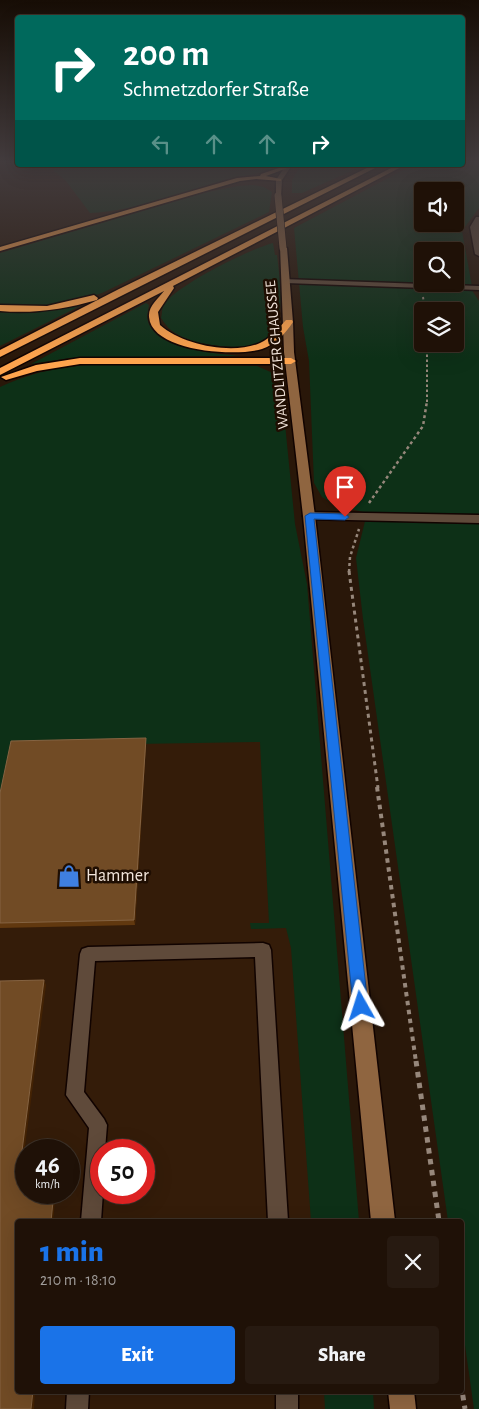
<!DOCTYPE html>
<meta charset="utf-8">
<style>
:root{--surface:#1f1107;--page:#271a11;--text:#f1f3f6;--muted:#a19d9b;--line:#3c3128;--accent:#1a73e8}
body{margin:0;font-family:"Alegreya Sans",sans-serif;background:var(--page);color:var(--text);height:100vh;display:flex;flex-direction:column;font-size:19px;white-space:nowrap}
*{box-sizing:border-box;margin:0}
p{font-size:16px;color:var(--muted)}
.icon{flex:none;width:28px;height:28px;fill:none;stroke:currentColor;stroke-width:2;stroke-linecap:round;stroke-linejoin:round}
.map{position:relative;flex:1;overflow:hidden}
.side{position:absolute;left:15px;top:1219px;width:449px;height:175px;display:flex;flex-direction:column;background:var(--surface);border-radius:5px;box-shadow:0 5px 20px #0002,0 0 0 1px var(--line)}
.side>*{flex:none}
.hud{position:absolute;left:15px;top:15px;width:450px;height:152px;border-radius:5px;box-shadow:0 5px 20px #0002,0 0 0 1px var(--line);background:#00695c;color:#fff;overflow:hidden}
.buttons{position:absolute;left:414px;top:182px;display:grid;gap:10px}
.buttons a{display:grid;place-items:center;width:50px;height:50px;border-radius:5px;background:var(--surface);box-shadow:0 5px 20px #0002,0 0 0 1px var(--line);font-size:25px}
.speed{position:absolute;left:15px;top:1139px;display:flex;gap:10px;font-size:25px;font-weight:700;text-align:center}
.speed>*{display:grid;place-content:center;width:65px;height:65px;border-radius:50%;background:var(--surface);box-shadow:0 5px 20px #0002,0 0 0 1px var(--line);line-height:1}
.speed small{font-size:12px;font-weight:400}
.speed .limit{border:8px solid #d22;background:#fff;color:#111}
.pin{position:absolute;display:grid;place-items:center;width:42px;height:42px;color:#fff;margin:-51px -21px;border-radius:50% 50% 50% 0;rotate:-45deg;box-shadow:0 0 5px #0007}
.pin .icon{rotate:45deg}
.me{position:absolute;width:55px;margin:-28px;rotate:354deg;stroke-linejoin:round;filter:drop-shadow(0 0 4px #0008)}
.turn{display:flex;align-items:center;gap:18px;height:105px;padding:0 25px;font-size:22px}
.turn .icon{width:65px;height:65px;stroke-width:2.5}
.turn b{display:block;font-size:35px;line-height:42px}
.lanes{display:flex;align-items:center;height:48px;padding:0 25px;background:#0003;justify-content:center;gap:25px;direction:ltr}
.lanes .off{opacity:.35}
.round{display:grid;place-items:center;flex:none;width:52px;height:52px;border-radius:5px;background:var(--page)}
.summary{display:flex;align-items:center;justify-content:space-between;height:85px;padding:0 25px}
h1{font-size:30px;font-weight:800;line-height:38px;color:var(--accent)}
.primary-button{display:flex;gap:10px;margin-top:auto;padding:10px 25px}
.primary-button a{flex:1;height:58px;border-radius:5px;background:var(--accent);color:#fff;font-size:20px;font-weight:800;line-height:58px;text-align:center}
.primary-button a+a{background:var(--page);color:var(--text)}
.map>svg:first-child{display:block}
</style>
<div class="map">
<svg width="479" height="1409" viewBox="0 0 479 1409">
<rect width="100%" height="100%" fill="#291709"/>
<!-- built -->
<path fill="#341c09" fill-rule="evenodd" d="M284,710L323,1221H18V1391H335L337,1409H0V711ZM26,1150H69V1192H26ZM101,1150H144V1192H101Z"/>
<!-- green -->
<g fill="#0d3017" fill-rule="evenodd">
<path d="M463,162H479V208L462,231L473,292L479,301V1409H474L461,1317V1221H448L363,619L356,558L367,513L335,505L322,497L314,483L309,361L303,327L294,228L413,165H462ZM422,191H455V224H422ZM422,251H455V284H422ZM422,311H455V344H422Z"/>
<path d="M76,165H280C263,175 244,175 225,180C181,193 136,211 90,213L66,181L53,170Z"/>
<polygon points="301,165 365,165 302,193 292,193 292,180"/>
<polygon points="253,185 264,187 272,192 269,212 102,293 81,300 46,306 0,306 0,253 203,193 238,186"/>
<path d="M273,243L275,255H277C280,281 285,307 274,331C261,357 196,346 177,334C169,330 166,325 161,318C162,315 162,309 163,306C174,286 250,249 273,243Z"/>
<path d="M146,303L149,305C148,312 146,318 149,324C162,350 215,353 240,356L70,358L31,364Z"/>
<polygon points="80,306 0,346 0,311 37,312"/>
<path d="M132,363L257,366L275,374L281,384L295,524L307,584L359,1221H311L291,948L286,928L251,929L250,923H269L260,742L13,746L0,808V387C46,366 82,364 132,363Z"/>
<polygon points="324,1391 373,1391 374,1409 325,1409"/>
</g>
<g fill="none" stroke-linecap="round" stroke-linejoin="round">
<defs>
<g id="lane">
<polygon points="263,943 269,945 271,950 288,1221 268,1221 255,957 95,961 84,1092 104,1119 107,1125 105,1150 101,1150 103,1192 101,1221 81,1221 89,1128 66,1095 80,954 82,949 88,947"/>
<polygon points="67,1391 89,1391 88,1409 66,1409"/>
<rect x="276" y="1391" width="22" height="18"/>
</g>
<g id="street">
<polygon points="476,217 479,217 479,256 475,254 470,227"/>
<polygon points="283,279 479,286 479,290 286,283 283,283"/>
<polygon points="309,512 479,515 479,523 305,519 303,516"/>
</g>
<g id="secondary">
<polygon points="286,165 292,165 282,180 281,196 276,197 276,180"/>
<polygon points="280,246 287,248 293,322 294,352 315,516 395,1221 371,1221 303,516 284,352"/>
<polygon points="388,1391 414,1391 416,1409 390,1409"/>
</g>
<g id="highway">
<polygon points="373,165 381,165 0,357 0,350 119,289"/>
<path d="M397,165H405L173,286L174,288L158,312L160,325C182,345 233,355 260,343C271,338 278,329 286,320H292L293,322C285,334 276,344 262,349C236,357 152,352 149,317C148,306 159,298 164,291L0,375V368Z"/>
<polygon points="285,166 290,167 266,176 281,179 281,181 256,179 240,181 0,251 0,247 237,178 260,176 261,174"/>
<path d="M94,295L98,298L97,300C65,309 34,314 0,311V305L47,306Z"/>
<polygon points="80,358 291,358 296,361 291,364 80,364 37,371 6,380 1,377 36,365"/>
</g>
</defs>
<!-- lane casing -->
<use href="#lane" stroke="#110300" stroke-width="3"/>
<!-- street casing -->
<use href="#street" stroke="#110300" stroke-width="3"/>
<!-- secondary casing -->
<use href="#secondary" stroke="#110300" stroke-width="3"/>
<!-- highway casing -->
<use href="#highway" stroke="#110300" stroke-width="3"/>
<!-- path-far4 -->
<g stroke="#96877b" stroke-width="2" stroke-dasharray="2.5 2.5" stroke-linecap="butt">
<polyline points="423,297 425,311"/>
<polyline points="427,402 427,344"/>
</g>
<!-- path-far3 -->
<g stroke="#96877b" stroke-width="2.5" stroke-dasharray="3 3" stroke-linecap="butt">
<polyline points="369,503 423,426 427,401"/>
<polyline points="349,572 350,557 359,529"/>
</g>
<!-- path-far2 -->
<polyline stroke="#96877b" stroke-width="3" stroke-dasharray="4 4" stroke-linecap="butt" points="349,571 378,788"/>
<!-- path-far1 -->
<polyline stroke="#96877b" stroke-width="4" stroke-dasharray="4.5 4.5" stroke-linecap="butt" points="377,787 416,1062"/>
<!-- path -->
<g stroke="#96877b" stroke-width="5" stroke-dasharray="5.5 5.5" stroke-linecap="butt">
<polyline points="416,1061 439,1221"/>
<polyline points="461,1384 465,1409"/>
</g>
<!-- lane -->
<use href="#lane" fill="#5f4a3a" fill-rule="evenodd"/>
<!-- street -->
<use href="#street" fill="#5f4a3a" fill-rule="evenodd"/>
<!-- secondary -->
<use href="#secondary" fill="#8f6540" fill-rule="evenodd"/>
<!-- highway -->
<use href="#highway" fill="#ffa44e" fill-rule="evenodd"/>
<defs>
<polyline id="secondary-bridge" points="278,196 283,248"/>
</defs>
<!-- secondary-bridge casing -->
<use href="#secondary-bridge" stroke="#110300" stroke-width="8" stroke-linecap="butt"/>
<!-- secondary-bridge -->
<use href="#secondary-bridge" stroke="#8f6540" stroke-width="7"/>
</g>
<!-- wall -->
<polygon fill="#61380f" points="146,738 146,744 135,925 0,928 0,793"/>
<!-- shaded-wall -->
<g fill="#442304">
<polygon points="146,738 146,744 135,925 134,920"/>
<polygon points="44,980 46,985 21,1177 19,1174"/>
<polygon points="54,1192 56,1192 53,1221 51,1221"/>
<polygon points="33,1391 35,1391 34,1409 31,1409"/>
</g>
<!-- building -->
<g fill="#714b25" stroke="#856342">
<polygon points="146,738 134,920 0,923 0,793 11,741"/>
<polygon points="44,980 19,1174 26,1173 26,1192 54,1192 51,1221 18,1221 18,1391 33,1391 31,1409 0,1409 0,981"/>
</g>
<!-- sky -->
<linearGradient id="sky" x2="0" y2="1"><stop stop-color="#170d05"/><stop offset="0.45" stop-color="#433c3e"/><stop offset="1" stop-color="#433c3e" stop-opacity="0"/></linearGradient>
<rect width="479" height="359" fill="url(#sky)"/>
<!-- route -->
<polygon fill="#1a73e8" stroke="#114b97" points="310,513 345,514 349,517 345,520 314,519 368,1006 366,1011 361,1013 355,1011 353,1006 305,516"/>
<!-- icons -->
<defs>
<symbol id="shop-bare" viewBox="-9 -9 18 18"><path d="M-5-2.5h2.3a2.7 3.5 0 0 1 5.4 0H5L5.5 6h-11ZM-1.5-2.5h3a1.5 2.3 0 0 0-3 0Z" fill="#3f7fe0" stroke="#1f0e02" stroke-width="2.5" paint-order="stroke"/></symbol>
</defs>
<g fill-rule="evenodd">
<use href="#shop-bare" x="53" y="860" width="32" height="32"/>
</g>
<g text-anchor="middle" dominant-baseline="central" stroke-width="5" stroke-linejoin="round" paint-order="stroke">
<!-- far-street labels -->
<g font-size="15" fill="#f2e5db" stroke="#1f0e02">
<text transform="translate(277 355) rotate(-95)">WANDLITZER CHAUSSEE</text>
</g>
<!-- poi labels -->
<g font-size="18" fill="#f2e5db" stroke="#1f0e02" text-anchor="start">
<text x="86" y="876">Hammer</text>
</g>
</g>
</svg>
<div class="buttons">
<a><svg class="icon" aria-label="sound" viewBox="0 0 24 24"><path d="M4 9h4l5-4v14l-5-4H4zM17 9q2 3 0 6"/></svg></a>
<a><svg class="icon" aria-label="search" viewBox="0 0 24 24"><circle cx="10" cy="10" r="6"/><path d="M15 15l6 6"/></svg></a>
<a><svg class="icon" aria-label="layers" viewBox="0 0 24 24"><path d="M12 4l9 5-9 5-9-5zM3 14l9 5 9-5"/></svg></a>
</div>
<div class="speed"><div>46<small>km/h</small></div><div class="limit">50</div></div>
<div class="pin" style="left:345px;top:517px;background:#d93025"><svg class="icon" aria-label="arrive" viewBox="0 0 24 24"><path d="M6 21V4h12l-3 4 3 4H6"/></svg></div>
<svg class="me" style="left:361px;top:1006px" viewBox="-20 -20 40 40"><path d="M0-17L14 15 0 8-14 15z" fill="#1a73e8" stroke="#fff" stroke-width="4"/></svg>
<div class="hud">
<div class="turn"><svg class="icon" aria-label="right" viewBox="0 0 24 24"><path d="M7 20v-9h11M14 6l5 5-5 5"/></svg><div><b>200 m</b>Schmetzdorfer Straße</div></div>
<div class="lanes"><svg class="icon off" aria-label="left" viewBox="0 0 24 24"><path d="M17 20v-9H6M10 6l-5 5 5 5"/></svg><svg class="icon off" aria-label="ahead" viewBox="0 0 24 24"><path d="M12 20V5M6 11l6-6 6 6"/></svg><svg class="icon off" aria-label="ahead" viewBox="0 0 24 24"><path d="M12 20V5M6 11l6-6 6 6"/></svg><svg class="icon" aria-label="right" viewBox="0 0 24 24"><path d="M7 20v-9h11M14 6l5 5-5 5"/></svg></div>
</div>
<section class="side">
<div class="summary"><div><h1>1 min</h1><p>210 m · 18:10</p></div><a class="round"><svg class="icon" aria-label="close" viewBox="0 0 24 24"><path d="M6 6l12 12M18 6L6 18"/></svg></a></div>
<div class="primary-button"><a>Exit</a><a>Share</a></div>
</section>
</div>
